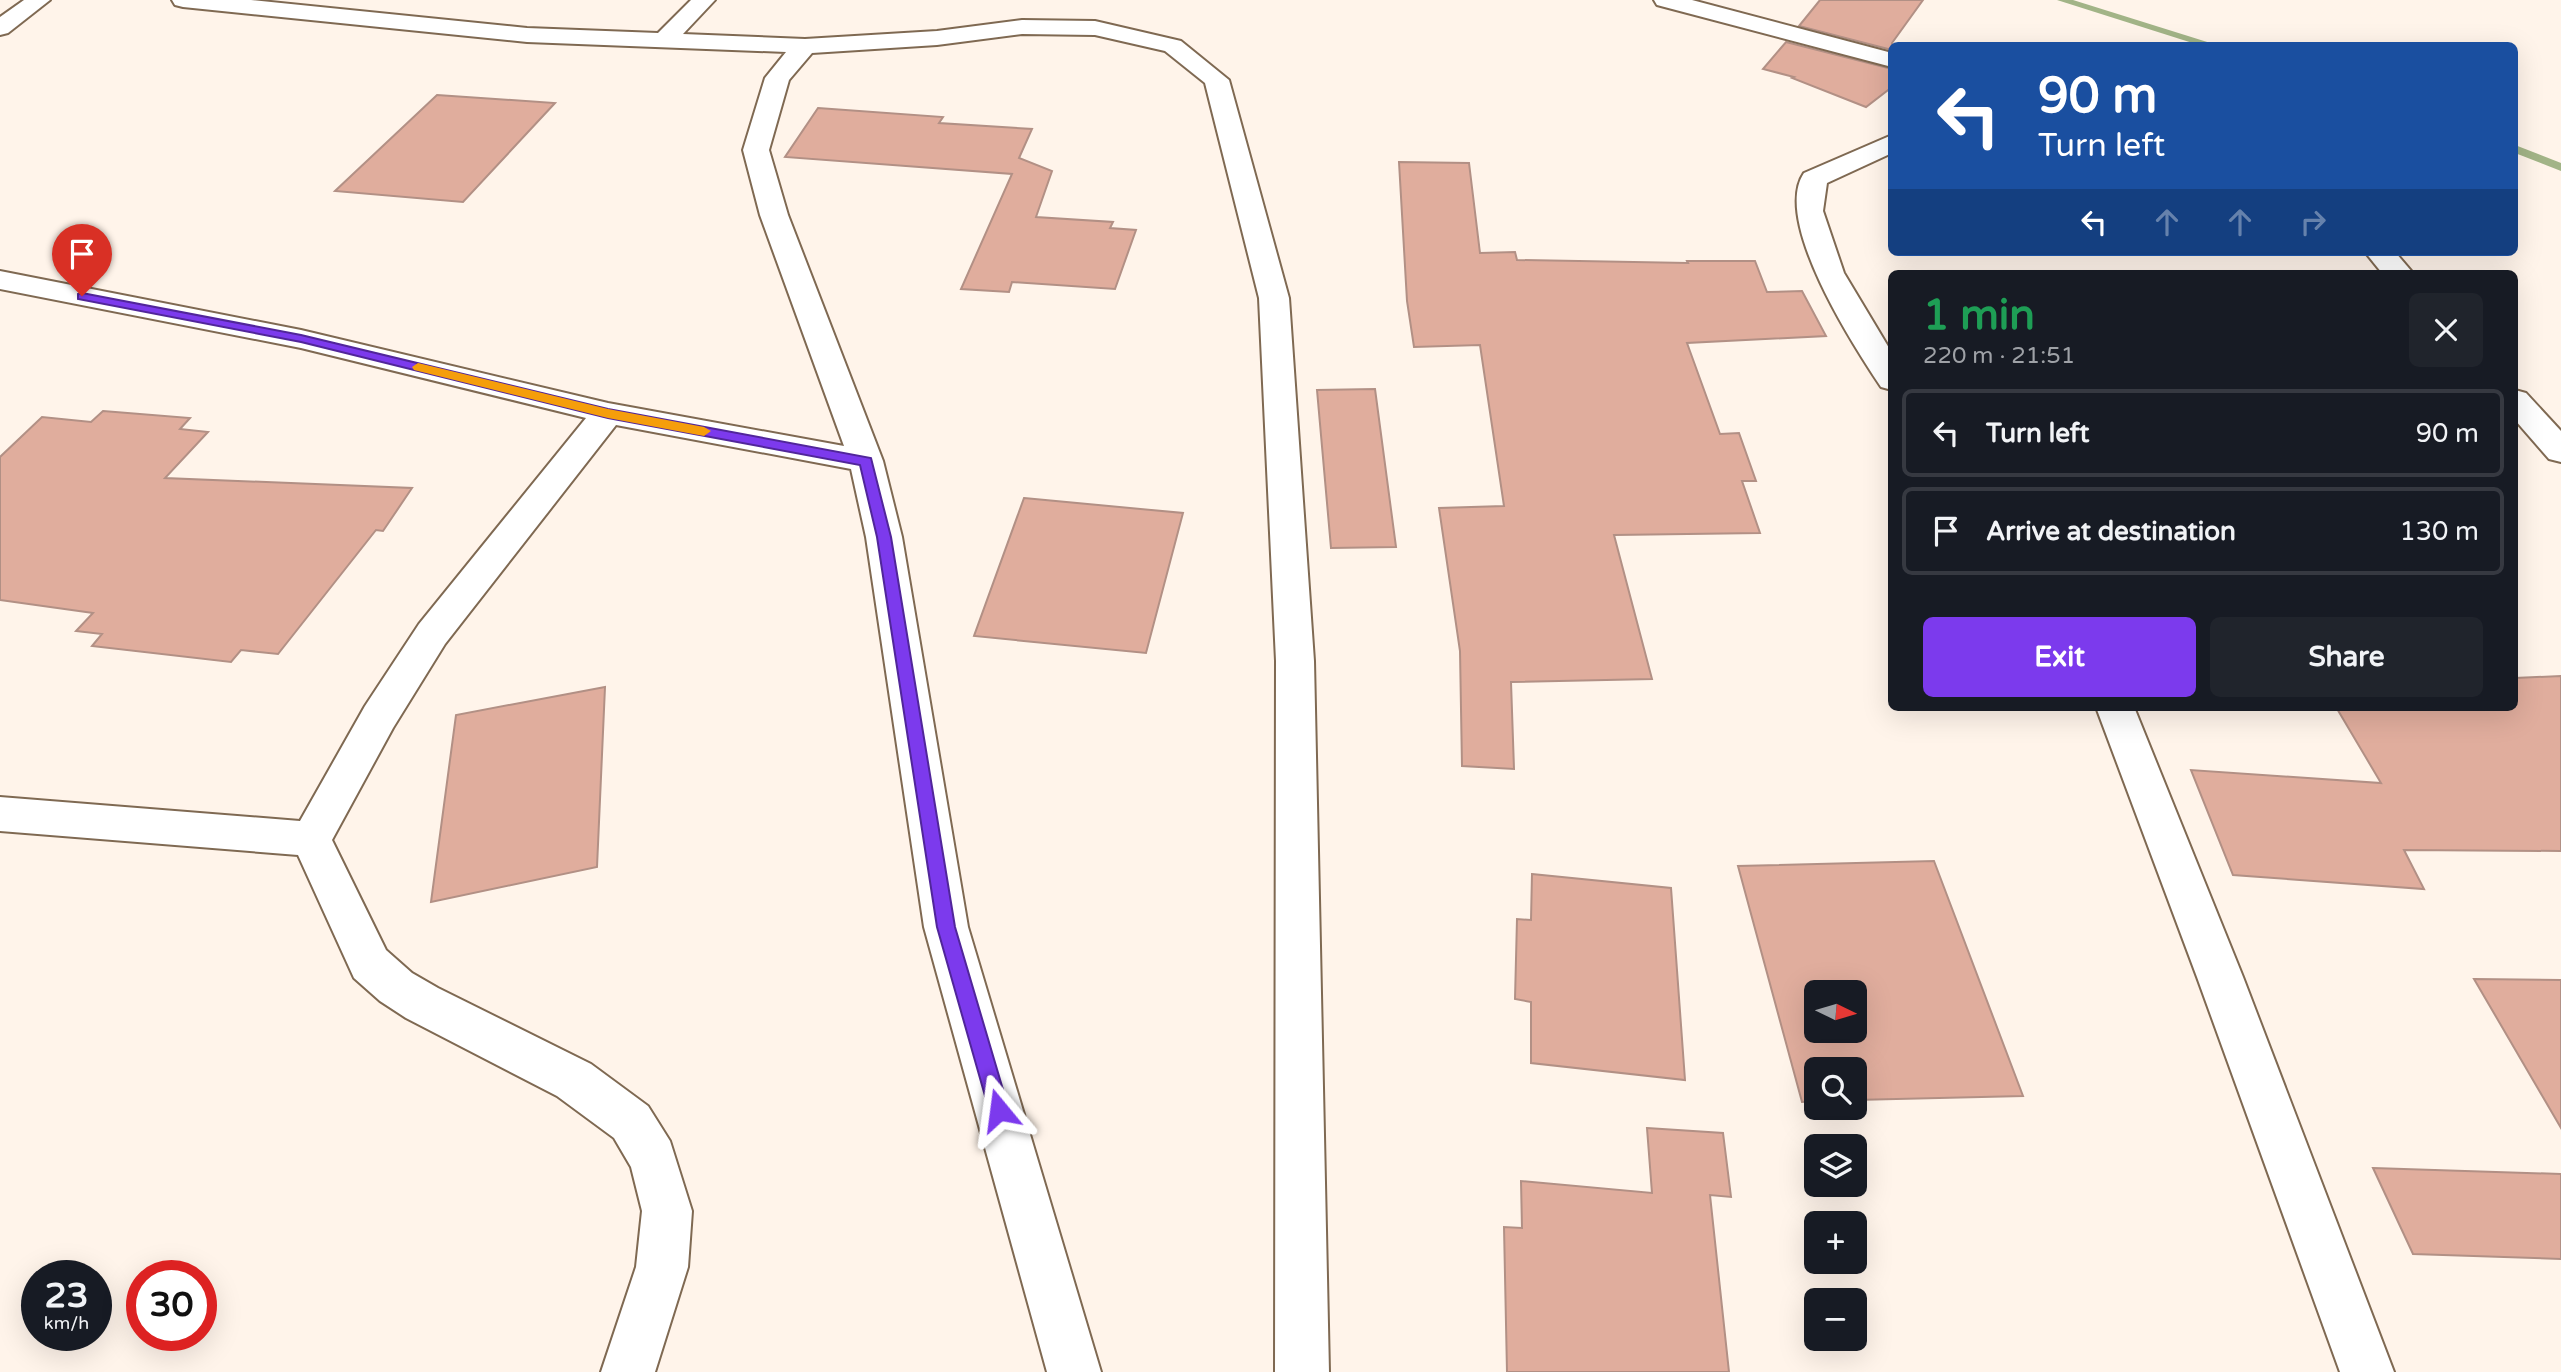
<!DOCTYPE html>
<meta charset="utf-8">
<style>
:root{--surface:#171b24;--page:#20242c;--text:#f1f3f6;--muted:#9ea1a6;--line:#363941;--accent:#7c3aed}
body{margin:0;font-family:"Varela Round",sans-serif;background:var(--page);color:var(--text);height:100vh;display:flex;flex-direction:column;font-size:26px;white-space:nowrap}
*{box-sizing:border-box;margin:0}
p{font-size:23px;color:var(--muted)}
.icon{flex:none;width:38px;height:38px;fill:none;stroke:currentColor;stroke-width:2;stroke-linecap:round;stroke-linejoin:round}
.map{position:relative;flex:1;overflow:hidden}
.details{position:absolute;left:1888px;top:270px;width:630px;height:441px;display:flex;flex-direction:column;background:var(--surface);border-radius:10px;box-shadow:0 7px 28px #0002}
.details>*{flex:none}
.top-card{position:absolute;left:1888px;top:42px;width:630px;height:214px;border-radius:10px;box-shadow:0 7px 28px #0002;background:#1a4fa0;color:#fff;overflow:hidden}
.needle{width:46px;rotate:95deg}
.controls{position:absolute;left:1804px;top:980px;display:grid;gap:14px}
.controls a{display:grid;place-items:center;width:63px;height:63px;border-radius:10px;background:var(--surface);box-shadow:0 7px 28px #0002;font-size:35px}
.speed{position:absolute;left:21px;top:1260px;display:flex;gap:14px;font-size:35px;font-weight:700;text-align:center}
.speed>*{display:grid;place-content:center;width:91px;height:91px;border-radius:50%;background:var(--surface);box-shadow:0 7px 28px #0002;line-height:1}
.speed small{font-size:18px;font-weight:400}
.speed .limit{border:10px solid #d22;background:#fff;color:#111}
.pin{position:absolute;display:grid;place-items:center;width:60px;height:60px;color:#fff;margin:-72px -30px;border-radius:50% 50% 50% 0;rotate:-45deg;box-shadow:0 0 7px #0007}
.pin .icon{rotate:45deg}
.me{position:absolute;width:77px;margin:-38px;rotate:344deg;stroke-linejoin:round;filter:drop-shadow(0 0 5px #0008)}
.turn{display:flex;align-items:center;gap:24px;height:147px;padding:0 35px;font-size:32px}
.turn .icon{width:91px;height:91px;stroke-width:2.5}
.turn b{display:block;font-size:49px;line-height:60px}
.lanes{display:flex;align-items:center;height:66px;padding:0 35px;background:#0003;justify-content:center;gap:35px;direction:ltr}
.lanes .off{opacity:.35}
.round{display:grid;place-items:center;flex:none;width:74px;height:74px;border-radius:10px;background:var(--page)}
.summary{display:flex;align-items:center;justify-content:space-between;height:119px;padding:0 35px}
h1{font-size:42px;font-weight:700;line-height:52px;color:#1e9e55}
.primary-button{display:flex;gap:14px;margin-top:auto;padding:14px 35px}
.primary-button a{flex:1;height:80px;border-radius:10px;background:var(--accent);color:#fff;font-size:28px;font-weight:700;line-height:80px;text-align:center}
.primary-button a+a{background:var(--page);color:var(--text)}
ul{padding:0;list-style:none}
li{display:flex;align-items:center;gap:21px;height:88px;margin:0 14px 10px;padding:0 21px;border:4px solid var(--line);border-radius:10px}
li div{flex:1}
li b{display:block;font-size:26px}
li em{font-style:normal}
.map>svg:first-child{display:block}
</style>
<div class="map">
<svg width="2561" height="1372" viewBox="0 0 2561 1372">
<rect width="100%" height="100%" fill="#fff4ea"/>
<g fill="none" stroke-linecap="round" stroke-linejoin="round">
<!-- stream -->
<g fill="#a2b487" fill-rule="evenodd">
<polygon points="2057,0 2073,0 2220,46 2202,46"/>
<polygon points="2515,145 2561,163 2561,171 2515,153"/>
</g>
</g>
<!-- building -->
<g fill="#e0ad9d" stroke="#b29085" stroke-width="2" fill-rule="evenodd">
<polygon points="1820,0 1923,0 1892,43 1892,50 1799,26"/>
<polygon points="1786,42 1892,69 1892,87 1866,107 1792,78 1794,77 1763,69"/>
<polygon points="437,95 555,103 463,202 335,191"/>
<polygon points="818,108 943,117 939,123 1032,129 1019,158 1052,171 1036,217 1113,222 1110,228 1136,230 1115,289 1012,282 1009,292 961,289 1012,174 785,157"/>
<polygon points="1399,162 1469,163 1480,253 1515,252 1517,260 1688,263 1687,261 1755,261 1767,292 1802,291 1826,336 1687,343 1720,434 1739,433 1756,481 1742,481 1760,533 1614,535 1652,679 1511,682 1514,769 1462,766 1460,651 1439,508 1504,506 1480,345 1414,347 1407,301"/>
<polygon points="1375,389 1396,547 1331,548 1317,390"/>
<polygon points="103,411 190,418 180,429 208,432 165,478 412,488 383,531 376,530 278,654 241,650 231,662 92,646 102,634 76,631 93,613 0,600 0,457 42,417 91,422"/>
<polygon points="1024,498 1183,513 1146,653 974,636"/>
<polygon points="2561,676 2561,851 2404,850 2424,889 2233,875 2191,770 2381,783 2336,707 2515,707 2515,678"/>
<polygon points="605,687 597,867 431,902 456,715"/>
<path d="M1934,861L2023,1096L1855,1100V1069H1816V1101L1802,1102L1738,866ZM1816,992H1855V1031H1816Z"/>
<polygon points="1532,874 1671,888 1685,1080 1531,1063 1531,1002 1515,999 1517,919 1531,920"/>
<polygon points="2474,979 2561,980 2561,1128"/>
<polygon points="1647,1128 1723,1133 1731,1197 1710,1195 1729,1372 1507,1372 1504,1227 1522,1228 1521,1181 1652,1193"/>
<polygon points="2373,1168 2561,1174 2561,1259 2413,1254"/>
</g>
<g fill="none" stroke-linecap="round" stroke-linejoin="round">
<defs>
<g id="minor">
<polygon points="24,0 50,0 8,33 0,35 0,17"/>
<polygon points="172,0 251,0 527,28 658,33 691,0 715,0 683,34 805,39 937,31 1022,20 1095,21 1181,41 1229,80 1289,298 1314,661 1329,1372 1275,1372 1276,661 1259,298 1205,83 1165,51 1095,35 1022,34 937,45 812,53 789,80 769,150 788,215 883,461 902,537 968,927 1101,1372 1047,1372 924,927 866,537 851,469 616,425 445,644 393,728 332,840 386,950 412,973 438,988 591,1064 648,1106 670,1141 692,1211 688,1267 655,1372 601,1372 636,1267 642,1211 631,1167 614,1138 557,1096 406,1018 380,1001 354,978 298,855 0,831 0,797 300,821 365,706 419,624 586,418 301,348 0,289 0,271 301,330 608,403 844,446 760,215 743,150 765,78 786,52 527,42 183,7 175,5"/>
<polygon points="1654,0 1692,0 1892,53 1892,67 1657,5"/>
<path d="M1892,135V153L1827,183L1823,211L1844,273L1892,353V390L1881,387C1853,345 1772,220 1804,173Z"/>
<polygon points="2365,252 2395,252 2413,273 2382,273"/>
<polygon points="2515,390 2526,393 2561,431 2561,462 2549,459 2515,420"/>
<polygon points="2096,707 2134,707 2243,977 2394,1372 2340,1372 2197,977"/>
</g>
</defs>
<!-- minor casing -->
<use href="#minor" stroke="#7f6952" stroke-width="4"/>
<!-- minor -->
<use href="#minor" fill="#fff" fill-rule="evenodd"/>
</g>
<!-- route -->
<polygon fill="#7c3aed" stroke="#51269a" stroke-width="2" points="82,293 301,335 608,409 871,458 891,537 955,927 1009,1110 1006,1117 999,1120 992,1117 989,1110 937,927 877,537 860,465 608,418 301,342 78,299 78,294"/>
<!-- slow -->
<polygon fill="#f59e0b" points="418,363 608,409 704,427 711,431 704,436 608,418 414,370 412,367"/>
</svg>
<div class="controls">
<a><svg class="needle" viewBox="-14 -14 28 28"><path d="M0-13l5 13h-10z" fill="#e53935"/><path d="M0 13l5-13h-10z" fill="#9ea1a6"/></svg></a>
<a><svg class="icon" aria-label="search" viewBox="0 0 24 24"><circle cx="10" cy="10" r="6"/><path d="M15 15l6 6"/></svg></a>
<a><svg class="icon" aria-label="layers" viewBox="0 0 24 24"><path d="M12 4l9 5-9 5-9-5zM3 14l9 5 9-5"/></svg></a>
<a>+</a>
<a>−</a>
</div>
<div class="speed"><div>23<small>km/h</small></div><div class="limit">30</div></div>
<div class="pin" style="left:82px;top:296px;background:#d93025"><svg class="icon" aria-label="arrive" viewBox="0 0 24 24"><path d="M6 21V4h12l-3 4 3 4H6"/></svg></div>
<svg class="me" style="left:999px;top:1110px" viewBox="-20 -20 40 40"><path d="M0-17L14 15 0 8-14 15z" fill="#7c3aed" stroke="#fff" stroke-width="4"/></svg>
<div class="top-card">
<div class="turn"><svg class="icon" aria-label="left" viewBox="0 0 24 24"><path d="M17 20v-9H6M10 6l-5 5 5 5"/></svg><div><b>90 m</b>Turn left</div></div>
<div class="lanes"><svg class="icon" aria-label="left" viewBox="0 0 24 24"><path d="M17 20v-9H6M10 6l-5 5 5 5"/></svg><svg class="icon off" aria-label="ahead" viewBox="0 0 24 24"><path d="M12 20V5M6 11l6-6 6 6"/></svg><svg class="icon off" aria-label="ahead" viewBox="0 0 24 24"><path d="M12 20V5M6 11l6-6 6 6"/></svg><svg class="icon off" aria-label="right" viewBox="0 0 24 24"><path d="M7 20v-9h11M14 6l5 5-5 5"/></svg></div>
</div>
<section class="details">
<div class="summary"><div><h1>1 min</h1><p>220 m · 21:51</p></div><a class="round"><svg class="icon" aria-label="close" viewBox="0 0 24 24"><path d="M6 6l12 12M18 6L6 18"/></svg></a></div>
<ul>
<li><svg class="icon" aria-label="left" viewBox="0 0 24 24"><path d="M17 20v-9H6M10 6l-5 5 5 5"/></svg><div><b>Turn left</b></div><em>90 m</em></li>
<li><svg class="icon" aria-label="arrive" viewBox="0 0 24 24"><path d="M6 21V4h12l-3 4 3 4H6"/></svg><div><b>Arrive at destination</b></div><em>130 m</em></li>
</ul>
<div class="primary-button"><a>Exit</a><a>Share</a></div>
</section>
</div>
